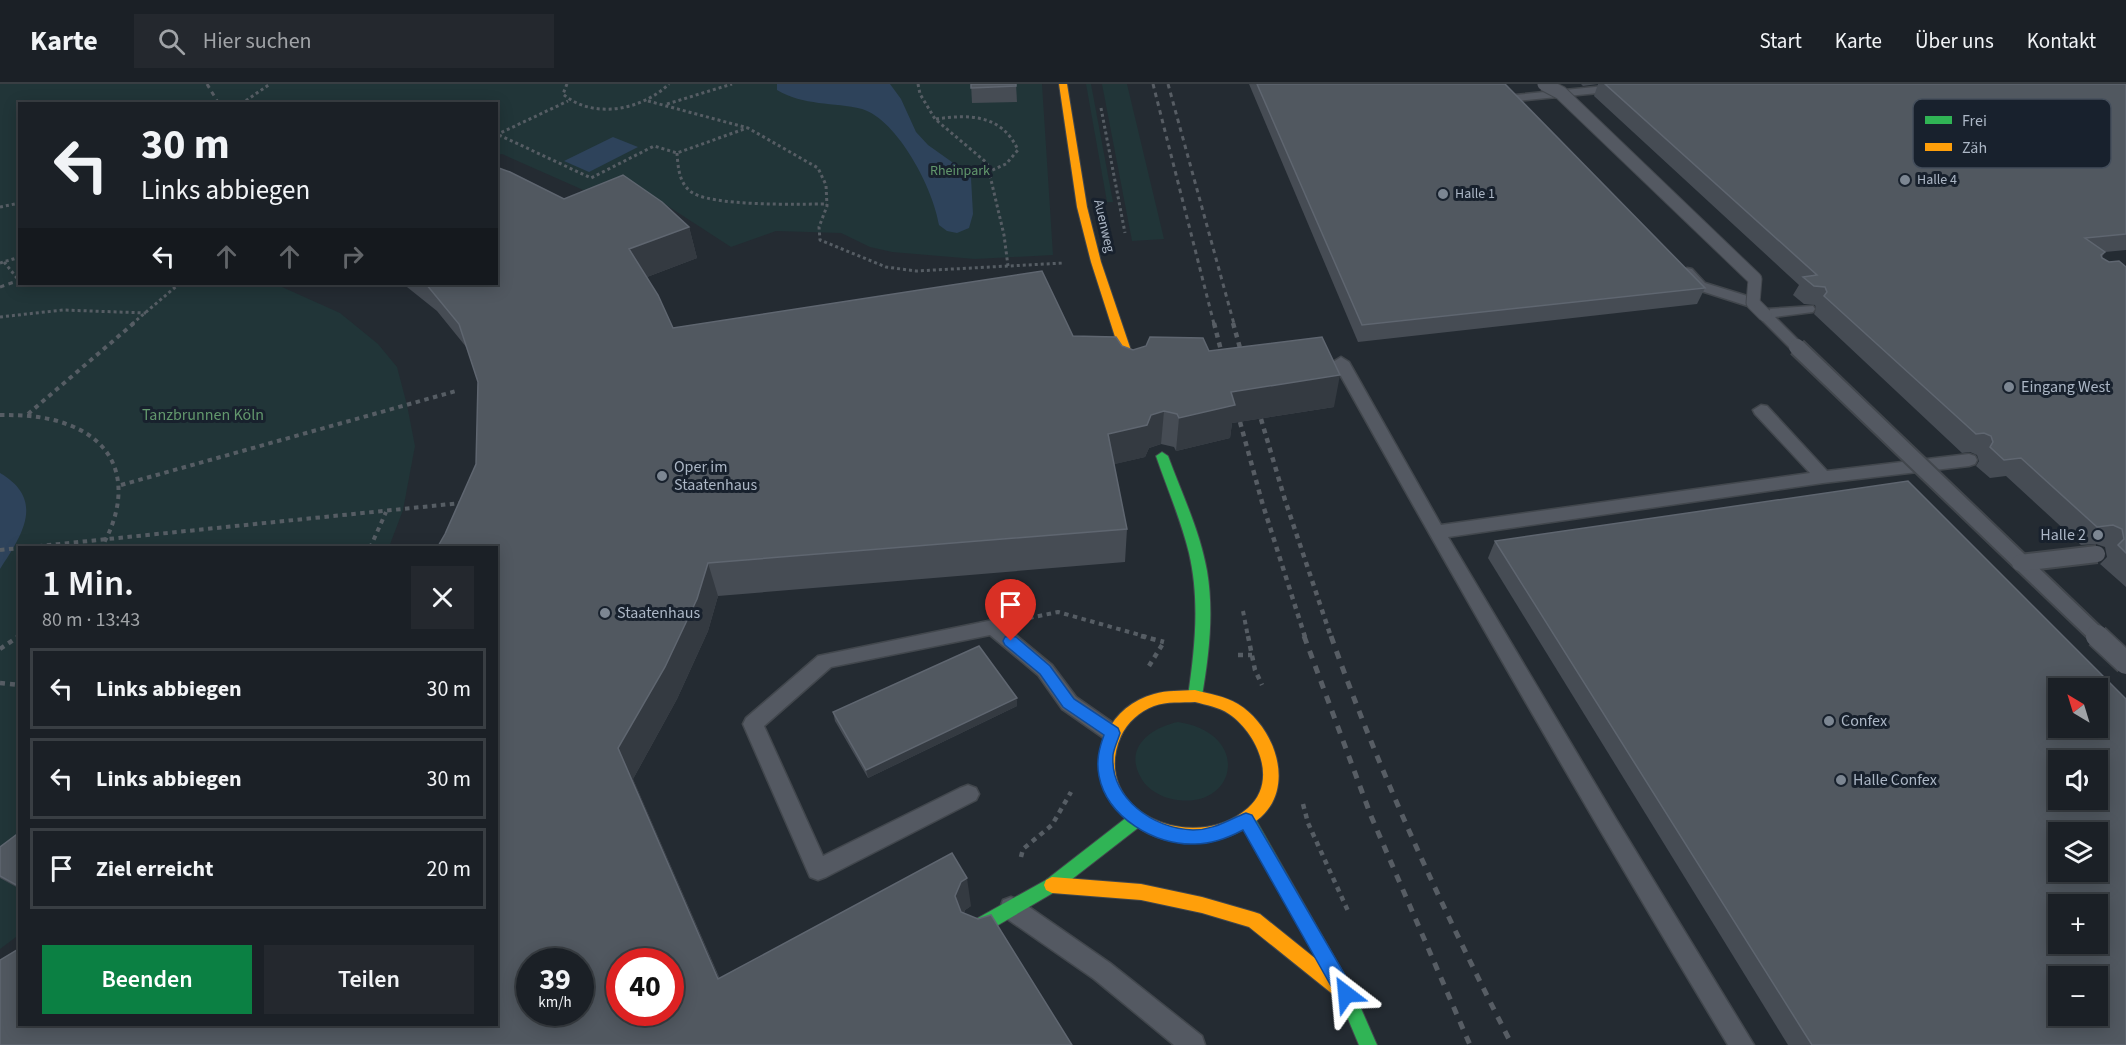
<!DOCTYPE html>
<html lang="de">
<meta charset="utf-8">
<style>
:root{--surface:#1b2026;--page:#24282e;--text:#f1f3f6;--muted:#a0a3a7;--line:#393e43;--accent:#0b8043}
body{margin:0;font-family:"Source Sans 3",sans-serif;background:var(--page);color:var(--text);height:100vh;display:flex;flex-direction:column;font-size:22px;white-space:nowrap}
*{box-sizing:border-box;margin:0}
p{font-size:20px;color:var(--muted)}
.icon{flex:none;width:33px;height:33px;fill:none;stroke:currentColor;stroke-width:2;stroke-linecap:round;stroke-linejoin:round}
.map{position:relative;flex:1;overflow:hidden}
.sheet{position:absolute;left:18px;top:462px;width:480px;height:480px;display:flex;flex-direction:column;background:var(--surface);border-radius:0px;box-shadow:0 3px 15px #0003,0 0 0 2px var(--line)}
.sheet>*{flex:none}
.hud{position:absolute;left:18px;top:18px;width:480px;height:183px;border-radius:0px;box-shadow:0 3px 15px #0003,0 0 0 2px var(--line);background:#1b2026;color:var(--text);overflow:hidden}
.needle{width:39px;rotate:322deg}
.fabs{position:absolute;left:2048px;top:594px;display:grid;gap:12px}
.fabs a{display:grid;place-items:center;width:60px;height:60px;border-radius:0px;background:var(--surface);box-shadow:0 3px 15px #0003,0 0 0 2px var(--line);font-size:30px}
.speed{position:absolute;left:516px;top:864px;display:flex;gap:12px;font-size:30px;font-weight:700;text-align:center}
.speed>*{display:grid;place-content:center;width:78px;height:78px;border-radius:50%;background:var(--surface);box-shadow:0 3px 15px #0003,0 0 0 2px var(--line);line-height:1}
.speed small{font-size:15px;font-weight:400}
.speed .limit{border:9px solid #d22;background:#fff;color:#111}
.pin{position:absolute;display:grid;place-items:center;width:51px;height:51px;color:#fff;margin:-62px -26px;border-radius:50% 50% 50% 0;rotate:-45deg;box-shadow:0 0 6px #0007}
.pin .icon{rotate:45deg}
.me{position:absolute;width:66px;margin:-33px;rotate:331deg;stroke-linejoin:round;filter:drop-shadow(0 0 4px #0008)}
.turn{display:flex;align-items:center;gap:21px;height:126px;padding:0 24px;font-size:27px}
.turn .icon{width:78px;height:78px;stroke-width:2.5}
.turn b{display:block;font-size:42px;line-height:51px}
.lanes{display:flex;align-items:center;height:57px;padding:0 24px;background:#0003;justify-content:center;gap:30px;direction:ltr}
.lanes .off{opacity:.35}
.round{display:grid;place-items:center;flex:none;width:63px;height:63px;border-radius:0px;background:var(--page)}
.headline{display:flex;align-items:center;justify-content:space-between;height:102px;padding:0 24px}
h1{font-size:36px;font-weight:600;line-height:45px}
.action{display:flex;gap:12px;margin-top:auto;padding:12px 24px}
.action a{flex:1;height:69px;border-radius:0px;background:var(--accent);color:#fff;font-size:24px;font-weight:600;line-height:69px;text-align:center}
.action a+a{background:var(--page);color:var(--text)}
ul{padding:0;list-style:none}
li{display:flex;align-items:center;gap:18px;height:81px;margin:0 12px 9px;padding:0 12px;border:3px solid var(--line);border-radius:0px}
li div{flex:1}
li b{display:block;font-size:22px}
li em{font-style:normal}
header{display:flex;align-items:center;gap:36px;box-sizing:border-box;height:84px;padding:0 30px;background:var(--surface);border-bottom:2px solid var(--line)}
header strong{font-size:28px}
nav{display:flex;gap:33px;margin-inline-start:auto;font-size:21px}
.search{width:420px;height:54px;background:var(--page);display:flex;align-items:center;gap:15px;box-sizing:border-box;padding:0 21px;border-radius:0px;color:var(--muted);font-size:22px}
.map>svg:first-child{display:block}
</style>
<header>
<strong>Karte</strong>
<div class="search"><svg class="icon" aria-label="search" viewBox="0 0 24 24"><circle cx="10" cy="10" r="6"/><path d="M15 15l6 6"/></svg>Hier suchen</div>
<nav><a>Start</a><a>Karte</a><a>Über uns</a><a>Kontakt</a></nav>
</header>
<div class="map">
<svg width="2126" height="961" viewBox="0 0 2126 961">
<rect width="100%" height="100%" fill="#242b32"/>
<!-- green -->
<g fill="#213538">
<polygon points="0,0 1042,0 1053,171 975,175 892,168 870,163 841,149 776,147 731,163 643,106 590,109 502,70 497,71 496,20 20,20 20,200 285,200 282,203 340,229 378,260 397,283 407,321 415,362 403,426 389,463 20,464 20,850 0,865"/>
<polygon points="1086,0 1091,0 1113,118 1107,118"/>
<polygon points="1102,0 1127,0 1164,155 1132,157"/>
<path d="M1178,638C1256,650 1235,732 1168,714C1157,711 1145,703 1140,692C1124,662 1153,643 1178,638Z"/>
</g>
<!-- water -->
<g fill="#2e435b">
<path d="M777,0H890L901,15L916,48L928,61L966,88L971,94L973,130L969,144L957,149L947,147L939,141C934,106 898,36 862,25C834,18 803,22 777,6Z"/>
<polygon points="613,53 638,63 589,88 564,77"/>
<path d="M0,389C46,416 22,451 0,485Z"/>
</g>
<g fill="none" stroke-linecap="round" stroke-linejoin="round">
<defs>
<g id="lane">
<polygon points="1625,0 1666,0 1660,3 1515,17 1509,14 1515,11"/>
<polygon points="1687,184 1692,185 1705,199 1757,215 1767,225 1813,222 1815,225 1813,228 1775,233 1817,275 1814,278 1804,278 1748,222 1695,205 1680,188"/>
<path d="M1341,273L1349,278L1441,441L1810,389L1755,330L1753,326L1761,321L1767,322L1827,387L1969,370L1975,372L1977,376L1975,380L1969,382L1823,399L1448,453L1616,735L1754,961H1728C1592,736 1461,508 1333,278Z"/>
<polygon points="993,536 1000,538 1052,581 1076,613 1119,643 1122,649 1119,655 1112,657 1105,655 1062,625 1038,591 990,551 831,583 764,642 823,772 960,704 968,701 976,704 979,710 976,716 826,793 818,796 810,793 743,640 746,634 818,572"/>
<polygon points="1011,813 1019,816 1110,879 1202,952 1205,961 1174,961 1094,895 1003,832 1000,824 1003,816"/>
</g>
<g id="fast">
<path d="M1162,368L1168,372C1182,410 1200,447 1207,487C1214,528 1209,571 1202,612L1200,616L1195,618L1190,616L1188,612C1195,564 1200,516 1189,469C1181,436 1167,404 1156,372Z"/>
<polygon points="1137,728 1143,730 1145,735 1143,740 1058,806 988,847 982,849 976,847 973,841 976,835 1046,796 1131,730"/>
<polygon points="1247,729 1253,731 1352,904 1377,961 1359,961 1340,916 1241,741 1239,736 1241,731"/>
</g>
<g id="slow">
<polygon points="1059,0 1067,0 1087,123 1101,178 1138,287 1136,290 1128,290 1126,287 1091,178 1077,123"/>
<path d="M1195,606C1209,610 1225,612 1238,620C1274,642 1296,701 1261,733C1216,773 1136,768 1109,710C1098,689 1098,671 1107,649C1116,629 1133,616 1154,610C1167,606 1181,607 1195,606ZM1195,618C1206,621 1219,623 1229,630C1257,649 1279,697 1248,724C1193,772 1088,727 1121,652C1127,639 1140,627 1154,622C1167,617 1182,619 1195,618Z"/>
<polygon points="1052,793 1141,800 1202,813 1254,828 1260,830 1352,904 1355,910 1352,916 1346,919 1340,916 1249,843 1202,829 1141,816 1052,809 1046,806 1044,801 1046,796"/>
</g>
</defs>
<!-- lane casing -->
<use href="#lane" stroke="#42474d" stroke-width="3"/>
<!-- fast casing -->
<use href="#fast" stroke="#42474d" stroke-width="2"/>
<!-- slow casing -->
<use href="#slow" stroke="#42474d" stroke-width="2"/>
<!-- path-far2 -->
<g stroke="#565d64" stroke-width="3" stroke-dasharray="3 3" stroke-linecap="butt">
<path d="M567,0L563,10C593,36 642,26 669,0"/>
<polyline points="918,0 920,10 935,35 987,79 1004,151 1008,182"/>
<polyline points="648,17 748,44 818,84 826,101 827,122 819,143 820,156 886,183 916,187 1064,179"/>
<polyline points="241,20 270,0"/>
<polyline points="667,20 732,0"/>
<polyline points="1101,24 1125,149"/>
<path d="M936,35C971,30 1002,31 1018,66L1006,80L988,88"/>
<polyline points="496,51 568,17"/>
<polyline points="499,51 591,94 654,62 677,69 747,44"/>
<path d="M677,69C678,83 679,98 690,107C708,123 801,120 827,120"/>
<polyline points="0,123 20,119"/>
<polyline points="4,178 17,194"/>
<polyline points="0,179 20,173"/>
<polyline points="0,233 63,226 146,229"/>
<polyline points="132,240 179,200"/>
</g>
<!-- path-far1 -->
<g stroke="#565d64" stroke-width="4" stroke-dasharray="4.5 4.5" stroke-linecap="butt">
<polyline points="28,330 134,239"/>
<path d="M0,331C23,331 47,332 69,341C127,363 129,417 101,464"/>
<polyline points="121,401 456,307"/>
<polyline points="20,464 461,419"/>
<polyline points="370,464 386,428"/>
<polyline points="0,466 20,464"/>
<polyline points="1243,527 1248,553"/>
<polyline points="1029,534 1058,528 1147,553"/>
<polyline points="17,553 20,551"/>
</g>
<!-- path -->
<g stroke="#565d64" stroke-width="4.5" stroke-dasharray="5 5" stroke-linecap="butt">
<polyline points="1141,552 1164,558"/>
<polyline points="1248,552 1255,586 1262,601"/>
<polyline points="0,565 19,552"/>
<polyline points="1238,571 1252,571"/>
<polyline points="1149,582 1162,561"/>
<polyline points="0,599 20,601"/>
<polyline points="1303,720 1308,739 1348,827"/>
<polyline points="1021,773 1023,765 1052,741 1071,708"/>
</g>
<!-- lane -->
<use href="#lane" fill="#545962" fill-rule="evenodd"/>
<!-- fast -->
<use href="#fast" fill="#30b455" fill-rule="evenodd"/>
<!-- slow -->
<use href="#slow" fill="#ff9f0a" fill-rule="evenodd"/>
<!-- rail-far2 -->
<g stroke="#575d64" stroke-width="3" stroke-dasharray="4.5 4.5" stroke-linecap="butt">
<polyline points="207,0 219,20"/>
<polyline points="1153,0 1214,240"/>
<polyline points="1168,0 1234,240"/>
<polyline points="0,203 20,196"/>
</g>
<!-- rail-far1 -->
<g stroke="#575d64" stroke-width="4.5" stroke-dasharray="5 5" stroke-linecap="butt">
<polyline points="1214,239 1225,282"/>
<polyline points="1233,239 1244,278"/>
<polyline points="1261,335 1285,416 1331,553"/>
<polyline points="1240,338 1262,418 1305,553"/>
</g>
<!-- rail -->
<g stroke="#575d64" stroke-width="5" stroke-dasharray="8 8" stroke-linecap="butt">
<polyline points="1304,552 1371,732 1470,961"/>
<path d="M1331,552C1381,693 1444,828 1512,961"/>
</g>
<defs>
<polyline id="lane-bridge-far2" points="1544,0 1561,9 1755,195 1753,219 1765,231"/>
<g id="lane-bridge-far1">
<polyline points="1797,263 2099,553"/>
<polyline points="2020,479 2097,470"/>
</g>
<polyline id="lane-bridge" points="2097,552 2126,579"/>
</defs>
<!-- lane-bridge-far2 casing -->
<use href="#lane-bridge-far2" stroke="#42474d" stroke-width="15" stroke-linecap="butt"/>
<!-- lane-bridge-far1 casing -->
<use href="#lane-bridge-far1" stroke="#42474d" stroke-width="20" stroke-linecap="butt"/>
<!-- lane-bridge casing -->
<use href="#lane-bridge" stroke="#42474d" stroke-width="25" stroke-linecap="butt"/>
<!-- lane-bridge-far2 -->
<use href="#lane-bridge-far2" stroke="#545962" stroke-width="13"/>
<!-- lane-bridge-far1 -->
<use href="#lane-bridge-far1" stroke="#545962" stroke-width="16"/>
<!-- lane-bridge -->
<use href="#lane-bridge" stroke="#545962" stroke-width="22"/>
</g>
<!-- wall -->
<g fill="#464c54">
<polygon points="971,0 1016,0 1017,18 972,19"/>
<polygon points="1249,0 1505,0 1705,204 1697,220 1358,258"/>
<polygon points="1581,0 2126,0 2126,166 2105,168 2102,173 2109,178 2126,183 2126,503 2100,480 2107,473 2105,463 2096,460 2081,461 2006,392 1990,394 1976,382 1979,377 1977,371 1970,368 1962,369 1814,230 1816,225 1815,221 1804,220 1793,211 1799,201 1594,12 1598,0 1583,2"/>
<polygon points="564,115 689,143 697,174 647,193 673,244 1073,252 1122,262 1133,266 1209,267 1334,323 1232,339 1230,354 1176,367 1174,363 1161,360 1149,364 1145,373 1114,380 1127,445 1125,478 718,512 708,547 677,615 633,695 720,895 971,822 965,826 964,829 1072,961 496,940 445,450 476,380 478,298 467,264 437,227 407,203 399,200 496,200"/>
<polygon points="1495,457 2126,961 1788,961 1488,474"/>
<polygon points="1017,622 868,694 835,637 833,628"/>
<polygon points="20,748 20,805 0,794 0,763"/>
</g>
<!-- shaded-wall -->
<g fill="#343a41">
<polygon points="689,143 697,174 639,196 629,165"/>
<polygon points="1340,291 1334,323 1232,339 1230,354 1176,367 1179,334 1231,308"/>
<polygon points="1164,327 1161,360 1149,364 1145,373 1107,382 1108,350 1151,331"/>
<polygon points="708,479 718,512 708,547 677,615 633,695 731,922 718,895 618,664"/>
<polygon points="1017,614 1017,622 868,694 866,686"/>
<polygon points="967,794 971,822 965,826 959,840 955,812 961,798"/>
</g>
<!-- building -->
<g fill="#515860" stroke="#5f6670" stroke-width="1.5" fill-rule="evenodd">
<polygon points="971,0 1016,0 1016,2 971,4"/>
<polygon points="1257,0 1505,0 1705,204 1362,241"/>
<polygon points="1605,0 2126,0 2126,150 2085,154 2105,168 2101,171 2102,174 2109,178 2119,177 2126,183 2126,469 2118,461 2124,455 2122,445 2113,441 2097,443 2021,374 2004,376 1990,363 1993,358 1991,352 1984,349 1976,350 1824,212 1827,208 1825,203 1814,202 1803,193 1817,191"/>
<path d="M496,83L510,88L564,115L623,91L662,118L689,143L629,165L658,211L673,244L1042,187L1073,252L1116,253L1122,262L1133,266L1146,262L1150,253L1203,254L1209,267L1322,253L1340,291L1231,308L1235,321L1179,334L1177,330L1164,327L1151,331L1147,341L1108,350L1127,445L708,479L697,515L665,583L618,664L718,895L952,769L967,794L961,798L955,812L961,828L978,835L991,831L1072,961H0V876L20,864V940H496V464H437L445,450L476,380L478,298L459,240L426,200H496ZM530,878H580V928H530ZM620,878H670V928H620Z"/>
<path d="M1908,397L2126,615V961H1812L1495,457ZM2058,604H2097V644H2058ZM2058,676H2097V716H2058ZM2058,748H2097V788H2058ZM2058,820H2097V860H2058ZM2058,892H2097V932H2058Z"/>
<polygon points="979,562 1017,614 866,686 833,628"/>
<polygon points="20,748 20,803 0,792 0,763"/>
</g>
<!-- route -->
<path fill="#1a73e8" stroke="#114b97" stroke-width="1.5" d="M1011,552L1016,553L1050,582L1074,615L1118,644L1120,649C1118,656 1114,664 1113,671C1110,714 1153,745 1193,746C1214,746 1228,736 1246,729L1252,731L1352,903L1355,910L1352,916L1346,919L1339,916L1243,746C1228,754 1212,760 1195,760C1155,762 1107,733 1099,692C1096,677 1099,665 1104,651L1063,623L1040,590L1005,561L1003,557L1005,553Z"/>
<!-- markers -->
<g fill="#7c8692" stroke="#18212d" stroke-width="2">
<circle cx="1905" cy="96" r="6"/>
<circle cx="1443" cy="110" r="6"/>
<circle cx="2009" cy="303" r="6"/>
<circle cx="662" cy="392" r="6"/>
<circle cx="2098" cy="451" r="6"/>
<circle cx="605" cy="529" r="6"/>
<circle cx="1829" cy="637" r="6"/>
<circle cx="1841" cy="696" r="6"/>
</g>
<g text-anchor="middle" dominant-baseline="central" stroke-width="6" stroke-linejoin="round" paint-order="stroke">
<!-- far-park labels -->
<g font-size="14" fill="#62976c" stroke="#18212d">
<text x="960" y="87">Rheinpark</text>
</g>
<!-- far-poi labels -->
<g font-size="14" fill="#acb7c6" stroke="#18212d" text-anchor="start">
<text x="1917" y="96">Halle 4</text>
<text x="1455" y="110">Halle 1</text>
</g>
<!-- far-street labels -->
<g font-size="14" fill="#acb7c6" stroke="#18212d">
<text transform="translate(1104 142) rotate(77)">Auenweg</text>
</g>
<!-- poi labels -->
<g font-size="16" fill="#acb7c6" stroke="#18212d" text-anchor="start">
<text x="2021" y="303">Eingang West</text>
<text x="674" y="383">Oper im<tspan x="674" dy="18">Staatenhaus</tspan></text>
<text x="2086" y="451" text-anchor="end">Halle 2</text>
<text x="617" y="529">Staatenhaus</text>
<text x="1841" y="637">Confex</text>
<text x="1853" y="696">Halle Confex</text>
</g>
<!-- park labels -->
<g font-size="16" fill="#62976c" stroke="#18212d">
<text x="203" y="331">Tanzbrunnen Köln</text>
</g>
</g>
<!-- legend -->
<rect x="1913" y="15" width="198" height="69" rx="9" fill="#18212d" stroke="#444e5b" stroke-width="1.5"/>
<rect x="1925" y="32" width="27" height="8" fill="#30b455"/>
<rect x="1925" y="59" width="27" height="8" fill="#ff9f0a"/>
<g font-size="16" fill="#acb7c6">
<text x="1962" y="42">Frei</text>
<text x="1962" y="69">Zäh</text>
</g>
</svg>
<div class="fabs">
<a><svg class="needle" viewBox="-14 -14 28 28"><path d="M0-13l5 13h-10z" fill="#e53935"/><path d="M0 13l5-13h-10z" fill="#a0a3a7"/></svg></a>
<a><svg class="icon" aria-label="sound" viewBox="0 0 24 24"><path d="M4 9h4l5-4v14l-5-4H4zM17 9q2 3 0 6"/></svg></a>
<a><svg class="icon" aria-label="layers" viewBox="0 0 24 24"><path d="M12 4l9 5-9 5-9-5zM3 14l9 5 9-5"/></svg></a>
<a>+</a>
<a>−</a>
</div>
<div class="speed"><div>39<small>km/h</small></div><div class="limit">40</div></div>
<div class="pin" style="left:1011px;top:557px;background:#d93025"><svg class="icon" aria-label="arrive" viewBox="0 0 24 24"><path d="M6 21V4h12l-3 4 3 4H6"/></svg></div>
<svg class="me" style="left:1346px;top:910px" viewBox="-20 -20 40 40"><path d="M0-17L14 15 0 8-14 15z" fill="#1a73e8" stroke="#fff" stroke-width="4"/></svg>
<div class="hud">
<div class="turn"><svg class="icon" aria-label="left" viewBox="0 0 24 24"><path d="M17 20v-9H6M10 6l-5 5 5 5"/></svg><div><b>30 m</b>Links abbiegen</div></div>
<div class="lanes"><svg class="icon" aria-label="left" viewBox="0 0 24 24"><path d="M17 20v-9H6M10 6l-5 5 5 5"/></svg><svg class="icon off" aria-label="ahead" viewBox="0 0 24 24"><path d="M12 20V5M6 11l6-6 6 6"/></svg><svg class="icon off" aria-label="ahead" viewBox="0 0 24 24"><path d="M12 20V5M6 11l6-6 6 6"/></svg><svg class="icon off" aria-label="right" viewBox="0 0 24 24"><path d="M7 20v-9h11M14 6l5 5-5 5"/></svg></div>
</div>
<section class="sheet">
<div class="headline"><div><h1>1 Min.</h1><p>80 m · 13:43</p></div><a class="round"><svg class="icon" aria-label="close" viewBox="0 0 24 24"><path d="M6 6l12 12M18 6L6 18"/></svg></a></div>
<ul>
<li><svg class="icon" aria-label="left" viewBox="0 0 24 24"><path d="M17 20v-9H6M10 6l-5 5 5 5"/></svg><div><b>Links abbiegen</b></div><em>30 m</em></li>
<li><svg class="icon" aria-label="left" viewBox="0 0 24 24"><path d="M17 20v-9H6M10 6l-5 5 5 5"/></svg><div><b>Links abbiegen</b></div><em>30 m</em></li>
<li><svg class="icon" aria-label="arrive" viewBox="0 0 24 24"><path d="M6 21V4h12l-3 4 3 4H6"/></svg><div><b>Ziel erreicht</b></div><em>20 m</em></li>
</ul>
<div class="action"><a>Beenden</a><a>Teilen</a></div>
</section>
</div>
